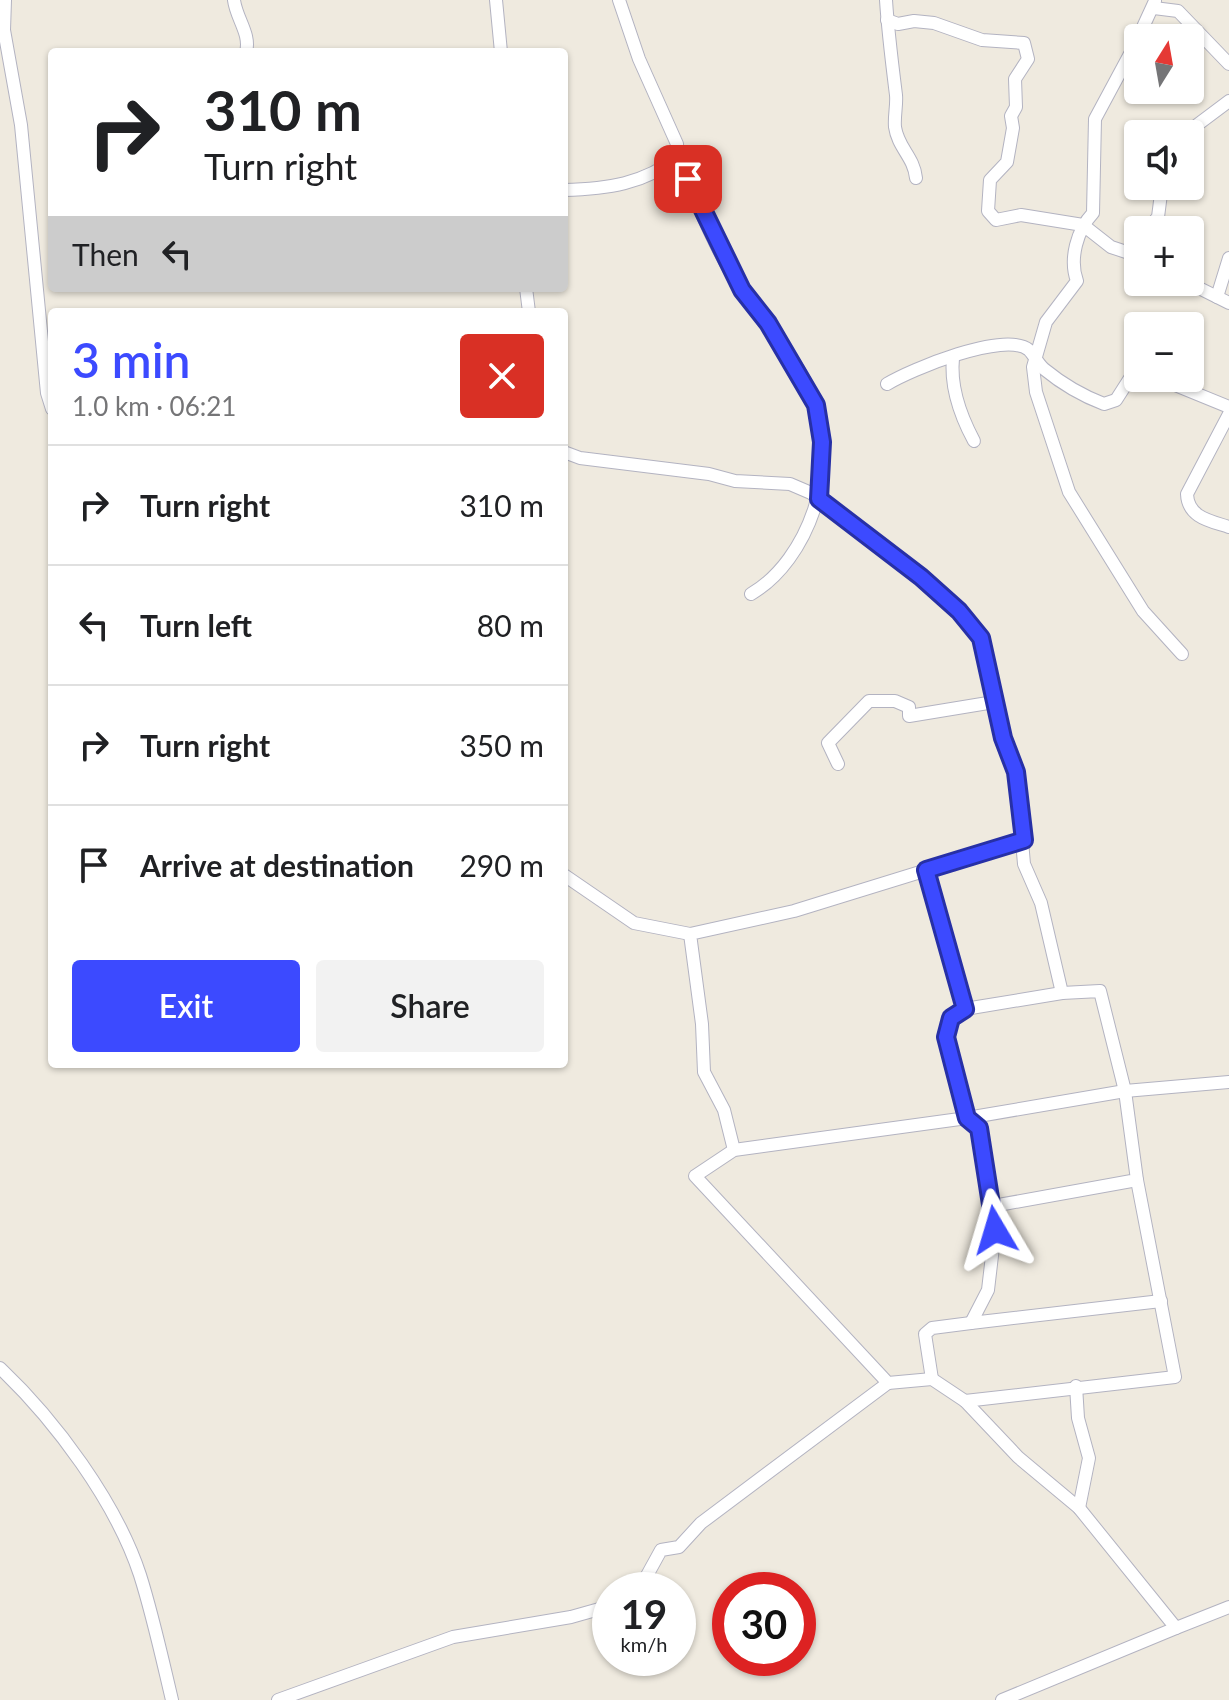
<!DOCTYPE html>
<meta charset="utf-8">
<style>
:root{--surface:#fff;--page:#f2f2f2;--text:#202124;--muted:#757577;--line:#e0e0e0;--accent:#3c4aff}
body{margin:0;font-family:Lato,sans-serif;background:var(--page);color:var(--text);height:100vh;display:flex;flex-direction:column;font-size:30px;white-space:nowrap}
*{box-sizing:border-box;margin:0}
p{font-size:26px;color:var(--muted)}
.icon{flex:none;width:44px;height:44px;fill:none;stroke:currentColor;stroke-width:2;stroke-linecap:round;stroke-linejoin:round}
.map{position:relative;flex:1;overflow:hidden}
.details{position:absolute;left:48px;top:308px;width:520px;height:760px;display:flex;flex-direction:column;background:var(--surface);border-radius:8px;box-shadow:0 2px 6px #0004}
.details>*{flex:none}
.hud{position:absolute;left:48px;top:48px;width:520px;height:244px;border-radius:8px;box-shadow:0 2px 6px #0004;background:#fff;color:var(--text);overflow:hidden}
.needle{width:52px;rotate:11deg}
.tools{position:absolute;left:1124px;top:24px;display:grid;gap:16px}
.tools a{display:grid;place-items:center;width:80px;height:80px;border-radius:8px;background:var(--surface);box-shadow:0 2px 6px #0004;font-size:40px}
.speed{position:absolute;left:592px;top:1572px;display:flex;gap:16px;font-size:40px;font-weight:700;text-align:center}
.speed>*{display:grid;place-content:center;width:104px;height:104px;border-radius:50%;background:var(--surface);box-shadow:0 2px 6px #0004;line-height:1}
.speed small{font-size:20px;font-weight:400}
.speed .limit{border:12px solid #d22;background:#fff;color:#111}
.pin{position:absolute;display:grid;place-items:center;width:68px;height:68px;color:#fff;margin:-34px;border-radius:16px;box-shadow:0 4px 12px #0006}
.me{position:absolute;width:88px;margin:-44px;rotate:353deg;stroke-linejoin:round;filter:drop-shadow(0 0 6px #0008)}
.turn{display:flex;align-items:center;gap:28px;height:168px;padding:0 24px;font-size:36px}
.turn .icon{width:104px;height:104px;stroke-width:2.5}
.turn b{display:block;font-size:56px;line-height:68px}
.then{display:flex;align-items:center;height:76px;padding:0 24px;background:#0003;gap:16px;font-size:30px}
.round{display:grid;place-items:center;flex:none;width:84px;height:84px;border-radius:8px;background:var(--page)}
.head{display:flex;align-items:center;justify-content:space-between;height:136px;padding:0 24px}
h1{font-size:48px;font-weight:600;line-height:60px;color:var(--accent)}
.action{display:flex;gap:16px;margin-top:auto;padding:16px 24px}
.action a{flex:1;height:92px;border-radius:8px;background:var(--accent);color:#fff;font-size:32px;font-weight:600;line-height:92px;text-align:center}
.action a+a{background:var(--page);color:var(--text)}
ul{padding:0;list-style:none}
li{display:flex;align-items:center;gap:24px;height:120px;padding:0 24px;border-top:2px solid var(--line)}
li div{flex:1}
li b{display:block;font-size:30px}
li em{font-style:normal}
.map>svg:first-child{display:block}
</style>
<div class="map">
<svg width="1229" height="1700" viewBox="0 0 1229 1700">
<rect width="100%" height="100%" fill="#efeadf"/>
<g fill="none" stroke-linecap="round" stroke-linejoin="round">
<defs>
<g id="minor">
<polyline points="5,0 4,30 21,125 47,393 52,409"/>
<path d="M234,0C236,18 251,34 246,52"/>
<polyline points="496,0 501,52"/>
<path d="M886,0C888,32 892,63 896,95C897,105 894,116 895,127C898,148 914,157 916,178"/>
<polyline points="1154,8 1178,11 1229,64"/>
<polyline points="887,20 898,24 914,21 934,23 982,40 1024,43 1028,59 1015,79 1016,107 1011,116 1013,128 1007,162 990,180 988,211 996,220 1021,215 1083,225 1111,247 1138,256"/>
<polyline points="1138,38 1155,1"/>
<path d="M1138,39L1095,119L1093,213C1077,230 1069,259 1077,281L1046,322L1033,367L1036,392L1069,492L1143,611L1182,654"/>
<polyline points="1185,134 1229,101"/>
<path d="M678,157C697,202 715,250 742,290C767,327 799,361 815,403C840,466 809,560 751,594"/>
<path d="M564,190C607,189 644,184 678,157L677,144L639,59L619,0"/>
<polyline points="1147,230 1158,217 1162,186"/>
<polyline points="1187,282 1229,303"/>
<polyline points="526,288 529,312"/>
<polyline points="1217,297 1229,258"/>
<path d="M953,358C950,387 960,415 974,441"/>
<polyline points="1158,378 1229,407"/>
<path d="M887,384C910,370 1005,330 1029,350C1034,355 1038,364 1044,369C1061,383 1083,396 1104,404L1116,400L1132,375L1138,373"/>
<path d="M1229,414L1187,494C1188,518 1211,521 1229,527"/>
<polyline points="564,452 580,458 709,474 735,481 790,484 811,493 874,538 969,622 986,650 994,702 1016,772 1024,864 1041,903 1062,993 1100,991 1125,1091 1137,1180 993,1206"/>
<polyline points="838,764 828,743 869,701 895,701 909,707 909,716 994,702"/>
<polyline points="926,870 965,1009"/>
<polyline points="564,875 634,923 690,934"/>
<path d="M1062,993L965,1009C930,1032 958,1085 967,1118L1125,1091L1229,1082"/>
<polyline points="734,1150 724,1110 704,1072 702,1024 690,934 794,911 1024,840"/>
<path d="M0,1368C55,1420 116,1502 140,1575C153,1616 162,1658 172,1700"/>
<polyline points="932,1379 925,1334 932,1328 971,1323"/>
<polyline points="1076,1386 1078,1418 1089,1458 1079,1508"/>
<polyline points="965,1401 1175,1377 1137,1180"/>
<polyline points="639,1590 661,1550 679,1547 701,1523 888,1383"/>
<polyline points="1176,1628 1229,1607"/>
<polyline points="278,1700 453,1637 571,1617 610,1606"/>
<polyline points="1002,1700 1176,1628 1079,1508 1018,1457 965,1401 932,1379 888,1383 695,1176 734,1150 967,1118 979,1128 995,1230 988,1290 971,1323 1161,1301"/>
</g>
</defs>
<!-- minor casing -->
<use href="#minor" stroke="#b3b3c1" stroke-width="14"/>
<!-- minor -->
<use href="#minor" stroke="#fff" stroke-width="12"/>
</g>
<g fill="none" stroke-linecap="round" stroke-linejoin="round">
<defs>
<polyline id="route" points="688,179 742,290 768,323 816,405 822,442 819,499 921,577 959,611 981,638 1003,738 1016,772 1024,840 926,870 965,1009 951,1018 946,1037 967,1118 979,1128 995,1230"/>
</defs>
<!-- route casing -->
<use href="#route" stroke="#2730a6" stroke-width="20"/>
<!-- route -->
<use href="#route" stroke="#3c4aff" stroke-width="14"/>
</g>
</svg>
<div class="tools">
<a><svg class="needle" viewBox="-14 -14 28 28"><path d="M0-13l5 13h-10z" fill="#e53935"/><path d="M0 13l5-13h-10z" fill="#757577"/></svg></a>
<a><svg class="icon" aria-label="sound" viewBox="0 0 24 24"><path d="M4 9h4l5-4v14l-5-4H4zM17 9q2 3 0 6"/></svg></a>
<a>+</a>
<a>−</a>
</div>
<div class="speed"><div>19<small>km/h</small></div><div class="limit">30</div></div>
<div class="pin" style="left:688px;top:179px;background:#d93025"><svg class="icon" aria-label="arrive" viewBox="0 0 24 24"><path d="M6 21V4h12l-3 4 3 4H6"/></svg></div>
<svg class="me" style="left:995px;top:1230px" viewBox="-20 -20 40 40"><path d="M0-17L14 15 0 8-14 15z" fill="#3c4aff" stroke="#fff" stroke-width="4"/></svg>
<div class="hud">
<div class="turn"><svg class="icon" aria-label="right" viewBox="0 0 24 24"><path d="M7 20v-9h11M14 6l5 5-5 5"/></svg><div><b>310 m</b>Turn right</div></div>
<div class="then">Then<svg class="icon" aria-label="left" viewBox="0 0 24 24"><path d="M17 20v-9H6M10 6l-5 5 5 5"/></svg></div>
</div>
<section class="details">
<div class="head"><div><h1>3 min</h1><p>1.0 km · 06:21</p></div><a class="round" style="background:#d93025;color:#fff"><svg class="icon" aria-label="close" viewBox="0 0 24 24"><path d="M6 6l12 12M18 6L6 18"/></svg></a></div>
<ul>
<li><svg class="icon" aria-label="right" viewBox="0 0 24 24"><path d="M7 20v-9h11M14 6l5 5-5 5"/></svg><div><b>Turn right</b></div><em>310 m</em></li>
<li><svg class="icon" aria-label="left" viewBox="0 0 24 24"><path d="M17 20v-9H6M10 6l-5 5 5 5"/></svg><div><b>Turn left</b></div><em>80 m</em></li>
<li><svg class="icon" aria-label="right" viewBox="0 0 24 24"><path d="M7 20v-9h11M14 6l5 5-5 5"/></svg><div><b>Turn right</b></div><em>350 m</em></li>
<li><svg class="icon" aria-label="arrive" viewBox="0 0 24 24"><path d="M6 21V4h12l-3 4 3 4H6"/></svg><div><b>Arrive at destination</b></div><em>290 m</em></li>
</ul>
<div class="action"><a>Exit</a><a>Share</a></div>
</section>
</div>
